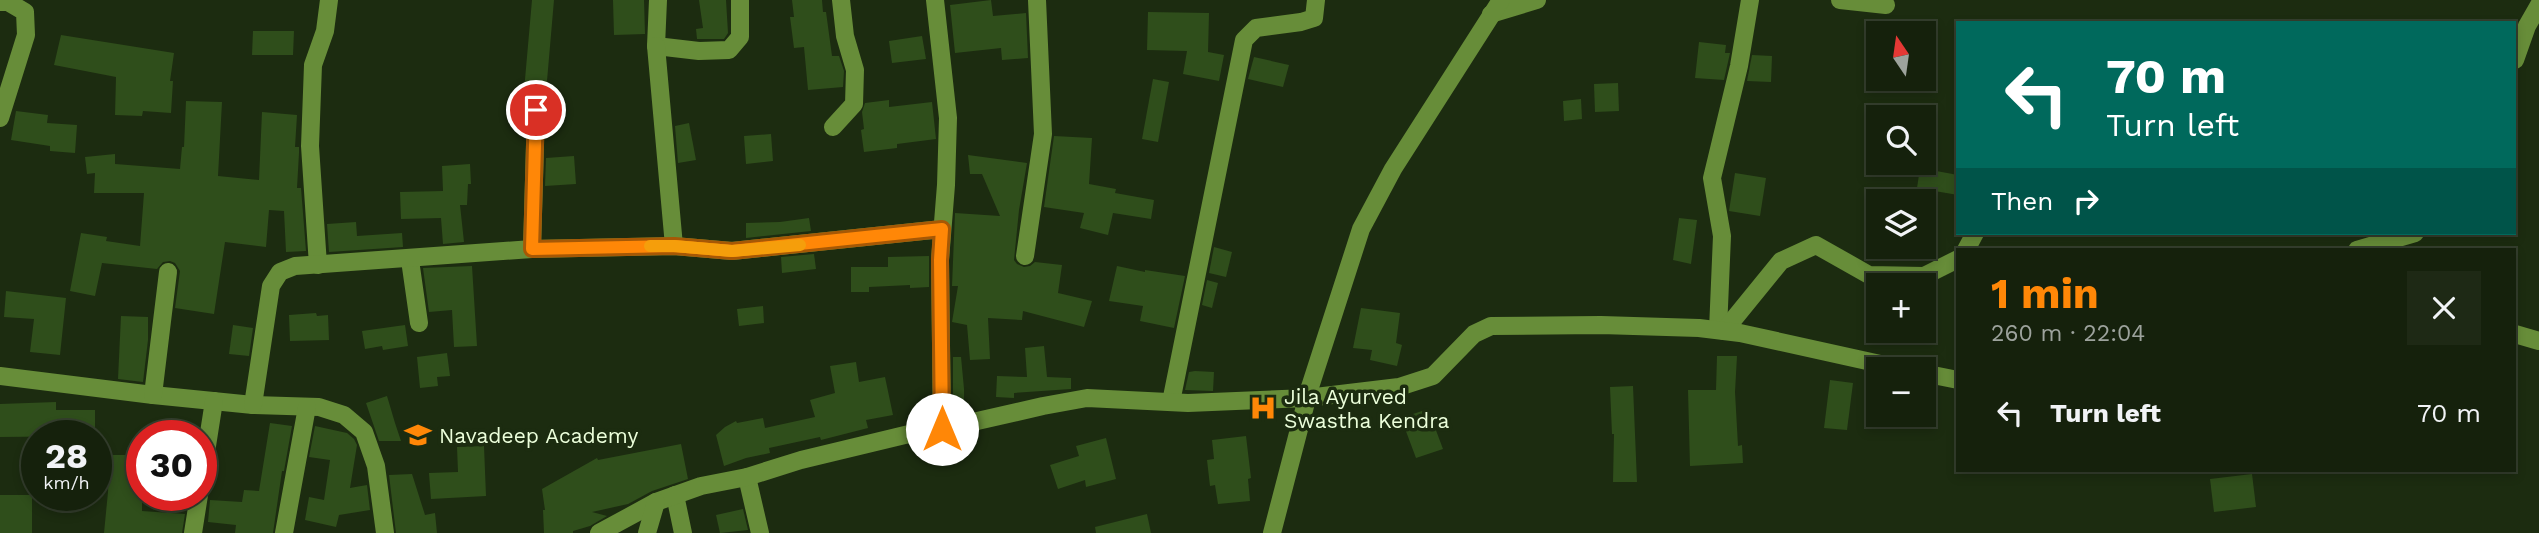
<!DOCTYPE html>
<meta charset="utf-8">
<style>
:root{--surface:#15210c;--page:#1e2915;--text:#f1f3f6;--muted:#9da39d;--line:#343e2d;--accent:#ff8707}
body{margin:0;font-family:"Work Sans",sans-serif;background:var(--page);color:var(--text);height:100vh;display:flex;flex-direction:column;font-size:26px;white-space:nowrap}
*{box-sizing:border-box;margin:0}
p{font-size:23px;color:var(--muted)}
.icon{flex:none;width:38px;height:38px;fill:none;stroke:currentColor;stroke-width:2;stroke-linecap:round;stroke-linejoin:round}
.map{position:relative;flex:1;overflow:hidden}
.panel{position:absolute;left:1956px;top:248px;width:560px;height:224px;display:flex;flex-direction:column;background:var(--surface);border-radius:0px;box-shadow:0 4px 10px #0003,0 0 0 2px var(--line)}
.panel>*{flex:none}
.banner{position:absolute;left:1956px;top:21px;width:560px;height:214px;border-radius:0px;box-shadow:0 4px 10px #0003,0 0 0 2px var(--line);background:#00695c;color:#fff;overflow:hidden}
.needle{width:46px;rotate:347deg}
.fabs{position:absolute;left:1866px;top:21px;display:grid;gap:14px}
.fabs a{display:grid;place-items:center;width:70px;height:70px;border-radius:0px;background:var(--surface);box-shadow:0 4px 10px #0003,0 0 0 2px var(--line);font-size:35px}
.speed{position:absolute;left:21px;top:420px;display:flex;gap:14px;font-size:35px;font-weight:700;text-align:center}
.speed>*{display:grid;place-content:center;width:91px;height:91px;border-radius:50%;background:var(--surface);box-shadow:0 4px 10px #0003,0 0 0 2px var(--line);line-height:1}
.speed small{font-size:18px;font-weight:400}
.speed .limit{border:10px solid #d22;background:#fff;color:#111}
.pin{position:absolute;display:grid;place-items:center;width:60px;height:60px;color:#fff;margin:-30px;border:4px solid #fff;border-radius:50%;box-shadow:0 2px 7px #0007}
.me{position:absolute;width:77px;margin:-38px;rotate:0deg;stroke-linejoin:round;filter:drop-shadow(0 0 5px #0008)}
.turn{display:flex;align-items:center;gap:24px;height:147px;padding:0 35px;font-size:32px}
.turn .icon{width:91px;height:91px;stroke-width:2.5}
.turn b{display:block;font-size:49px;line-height:60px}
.then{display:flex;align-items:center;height:66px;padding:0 35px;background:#0003;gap:14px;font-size:26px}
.round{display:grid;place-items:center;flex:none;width:74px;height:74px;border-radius:0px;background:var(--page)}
.summary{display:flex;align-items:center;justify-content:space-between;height:119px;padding:0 35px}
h1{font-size:42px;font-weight:700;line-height:52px;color:var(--accent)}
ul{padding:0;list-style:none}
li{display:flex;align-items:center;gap:21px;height:91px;padding:0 35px}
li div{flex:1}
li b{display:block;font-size:26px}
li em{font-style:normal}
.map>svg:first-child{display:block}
</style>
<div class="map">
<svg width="2539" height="533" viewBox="0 0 2539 533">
<rect width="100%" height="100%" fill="#1c2c10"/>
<!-- building -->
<g fill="#2f4e1b">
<polygon points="532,0 554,0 545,104 537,99 523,102"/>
<polygon points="613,0 644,0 645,34 614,35"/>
<polygon points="699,0 726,0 728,33 724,39 697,39 696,29 703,28"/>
<polygon points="792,0 822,0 823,12 826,12 832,56 839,56 844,71 843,87 808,90 804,47 794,48 790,17 794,17"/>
<polygon points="991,0 993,16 1026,13 1028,58 1002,60 1001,48 955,53 950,5"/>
<polygon points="1148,12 1209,13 1208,52 1224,55 1219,81 1183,74 1187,51 1147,50"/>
<polygon points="253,31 294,31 293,55 252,55"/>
<polygon points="61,35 174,53 170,81 173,81 171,113 143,111 142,116 115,115 116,77 54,65"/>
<polygon points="922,36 926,59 892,63 889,41"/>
<polygon points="1699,42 1726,45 1725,53 1730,53 1724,80 1695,78"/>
<polygon points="1752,55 1772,56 1771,82 1747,81"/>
<polygon points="1254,57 1289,65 1283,87 1248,79"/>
<polygon points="1153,79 1169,82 1158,142 1142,139"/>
<polygon points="1618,83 1619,111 1595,112 1594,84"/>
<polygon points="1581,99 1582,119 1564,121 1563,101"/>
<polygon points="889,100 889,107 932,102 936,139 897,144 897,148 864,152 861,130 864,129 862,112 865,103"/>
<polygon points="186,101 222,102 218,176 259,180 262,112 297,115 295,147 299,147 299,153 297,188 301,188 306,251 286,252 284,211 269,210 266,247 225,242 214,314 175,308 180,271 175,263 170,261 163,262 157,269 102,263 95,296 70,291 81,233 107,237 106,241 140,246 144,193 94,193 95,173 87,174 85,157 115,154 115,164 180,169 182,147 184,147"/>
<polygon points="16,111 48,115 47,123 77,125 75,153 50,151 50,146 11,140"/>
<polygon points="689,123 696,160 678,163 675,126"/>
<polygon points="771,134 773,161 746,164 744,136"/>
<polygon points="1054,136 1092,138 1089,184 1116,189 1115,193 1154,200 1151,219 1113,213 1108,235 1080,228 1084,213 1044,207"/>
<polygon points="968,155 1027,163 1019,210 1014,260 1017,264 1024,267 1030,266 1035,262 1062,265 1058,293 1092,301 1084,327 1023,311 1022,320 988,318 990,359 970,360 967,325 952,322 958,286 952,286 955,213 1000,216 982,174 970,174"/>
<polygon points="574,156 576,184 545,186 546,158"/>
<polygon points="470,164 471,184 468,184 467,205 460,205 464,242 443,244 441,218 401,219 400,192 443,191 442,166"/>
<polygon points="1920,168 1958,175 1958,195 1917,188"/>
<polygon points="1735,173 1766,178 1760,216 1729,211"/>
<polygon points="809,218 811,231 746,238 746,223 780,222"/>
<polygon points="1679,218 1697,220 1691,264 1673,260"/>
<polygon points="356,222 357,236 402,233 403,247 329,252 327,224"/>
<polygon points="1214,247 1232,252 1226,277 1209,273"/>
<polygon points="814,254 816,269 782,273 781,257"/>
<polygon points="929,256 929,287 910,288 910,285 869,287 869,292 851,292 851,267 888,267 888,257"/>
<polygon points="472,266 477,346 454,347 452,310 429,312 423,268"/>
<polygon points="1117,266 1145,272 1145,270 1185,276 1174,328 1140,321 1143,306 1109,301"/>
<polygon points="1207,280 1218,283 1212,308 1202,305"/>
<polygon points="6,291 66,298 60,355 30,352 34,319 4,317"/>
<polygon points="763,306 764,323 739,326 737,309"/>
<polygon points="1361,308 1400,313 1396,343 1402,345 1397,366 1370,360 1372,350 1353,348"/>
<polygon points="316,313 317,316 328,315 329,340 290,341 289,315"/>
<polygon points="121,316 148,317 148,340 143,382 118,379"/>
<polygon points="233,325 253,328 249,356 229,354"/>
<polygon points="405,325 408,346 383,350 382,346 365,349 362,331"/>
<polygon points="1044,346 1047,377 1071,378 1071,389 1014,393 1014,398 996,397 997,376 1027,377 1025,348"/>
<polygon points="447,353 450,376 437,377 438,386 420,388 417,357"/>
<polygon points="1717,356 1737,356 1735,392 1738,446 1742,445 1743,463 1690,466 1688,390 1716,390"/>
<polygon points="953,357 961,357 964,389 964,412 953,415"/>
<polygon points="856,362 859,382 885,377 893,415 866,420 868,428 821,440 820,437 769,448 770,453 746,458 724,466 716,435 725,427 736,421 737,423 763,418 765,428 815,417 810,400 835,393 830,366"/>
<polygon points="1195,371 1214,372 1213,391 1185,390 1189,372"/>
<polygon points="1830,380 1853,383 1847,430 1824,428"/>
<polygon points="1633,386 1637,482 1613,482 1614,434 1612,434 1610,387"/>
<polygon points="387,396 395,423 401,441 379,441 366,403"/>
<polygon points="56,402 56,410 95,410 95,436 0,437 0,404"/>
<polygon points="1428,409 1443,449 1416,458 1401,418"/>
<polygon points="270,423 292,426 284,471 282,471 273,533 235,533 236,525 208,522 210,500 242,502 244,490 259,491"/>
<polygon points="315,426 347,433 354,439 357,445 350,488 367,485 370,510 339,515 336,527 305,520 309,497 324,500 330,460 309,457"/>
<polygon points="1246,436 1251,478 1248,479 1250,501 1218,504 1215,485 1210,486 1207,460 1214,459 1212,440"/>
<polygon points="1106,438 1116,479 1086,487 1085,480 1058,489 1050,465 1079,456 1076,446"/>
<polygon points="681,444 688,479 652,491 628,504 592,512 607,516 590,526 573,531 573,533 544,533 543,510 545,510 542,489 597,458 598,460"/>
<polygon points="484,446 486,496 431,499 429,473 458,472 457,447"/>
<polygon points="109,455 142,455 142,511 185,514 182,533 104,533 108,492"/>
<polygon points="412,474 425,515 435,513 437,533 396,533 389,475"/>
<polygon points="2252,474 2256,507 2214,512 2210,479"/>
<rect x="0" y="495" width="32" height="38"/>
<polygon points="743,509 748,530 720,533 716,515"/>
<polygon points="1147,514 1151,533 1096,533 1095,527"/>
</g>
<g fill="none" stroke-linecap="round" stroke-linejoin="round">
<!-- minor -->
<g stroke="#678d39" stroke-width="18">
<polyline points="658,0 656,46 699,51 729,50 740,37 740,0"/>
<polyline points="935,0 948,118 946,185 940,260 942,429"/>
<polyline points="1840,0 1886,5"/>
<polyline points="0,2 8,2 25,12 26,35 0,118"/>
<polyline points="1491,14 1537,0"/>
<polyline points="656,46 674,246"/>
<polyline points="2515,60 2527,26 2539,5"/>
<polyline points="833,127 854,104 855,70 845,36 841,0"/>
<polyline points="532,249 536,110"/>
<polyline points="1966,250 1975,233"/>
<polyline points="2357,250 2415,233"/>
<polyline points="1025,256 1043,134 1037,0"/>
<polyline points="410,260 419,323"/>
<polyline points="318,265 310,146 313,65 325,31 329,0"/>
<polyline points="1718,330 1722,236 1712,178 1739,66 1750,0"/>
<polyline points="1724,331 1781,261 1816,245 1869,275 1924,276 1958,259"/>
<polyline points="2515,334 2539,341"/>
<polyline points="1923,373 1958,380"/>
<polyline points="0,376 153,395 253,405 319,407 344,415 364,432 376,466 385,533"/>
<polyline points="153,395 168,272"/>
<polyline points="1171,402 1244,40 1256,28 1301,22 1314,18 1316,0"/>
<polyline points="253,405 271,286 280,272 295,266 532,249 674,246 732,251 942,229"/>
<polyline points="747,477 760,533"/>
<polyline points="201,484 214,401"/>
<polyline points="675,495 683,533"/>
<polyline points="193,533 199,495"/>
<polyline points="284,533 307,407"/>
<polyline points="599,533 656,502 701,486 747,477 801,460 909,434 942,429 1043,406 1087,398 1188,403 1307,398 1399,387 1433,376 1474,334 1491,326 1601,325 1699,328 1740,333 1903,369"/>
<polyline points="647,533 656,502"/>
<polyline points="1272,533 1310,387 1361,229 1393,169 1501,0"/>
</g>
</g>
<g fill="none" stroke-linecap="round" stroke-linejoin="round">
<defs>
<polyline id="route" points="536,110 532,249 674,246 732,251 942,229 940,260 942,429"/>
</defs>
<!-- route casing -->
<use href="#route" stroke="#a65805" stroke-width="18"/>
<!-- route -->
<use href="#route" stroke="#ff8707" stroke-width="12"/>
<!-- slow -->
<polyline stroke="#f59e0b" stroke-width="12" points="650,246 674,246 732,251 800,245"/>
</g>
<!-- icons -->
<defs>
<symbol id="hospital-bare" viewBox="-9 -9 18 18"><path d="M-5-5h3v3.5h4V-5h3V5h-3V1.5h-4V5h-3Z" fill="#ff8707" stroke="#1c2c10" stroke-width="2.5" paint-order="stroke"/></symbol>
<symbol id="school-bare" viewBox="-9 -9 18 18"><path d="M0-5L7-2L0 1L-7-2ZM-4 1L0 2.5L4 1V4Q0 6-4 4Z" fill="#ff8707" stroke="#1c2c10" stroke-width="2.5" paint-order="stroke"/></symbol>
</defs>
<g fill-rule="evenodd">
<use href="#hospital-bare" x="1244" y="389" width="38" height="38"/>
<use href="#school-bare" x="399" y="416" width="38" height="38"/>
</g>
<g text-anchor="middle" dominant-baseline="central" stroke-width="7" stroke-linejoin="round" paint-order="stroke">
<!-- poi labels -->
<g font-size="21" fill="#ecffdb" stroke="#1c2c10" text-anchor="start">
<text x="1284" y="396">Jila Ayurved<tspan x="1284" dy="24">Swastha Kendra</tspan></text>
<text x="439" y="435">Navadeep Academy</text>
</g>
</g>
</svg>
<div class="fabs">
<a><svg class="needle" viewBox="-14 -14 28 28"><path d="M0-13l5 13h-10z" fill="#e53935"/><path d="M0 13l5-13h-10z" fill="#9da39d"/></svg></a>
<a><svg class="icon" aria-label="search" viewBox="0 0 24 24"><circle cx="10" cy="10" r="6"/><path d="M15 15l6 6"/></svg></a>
<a><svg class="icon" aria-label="layers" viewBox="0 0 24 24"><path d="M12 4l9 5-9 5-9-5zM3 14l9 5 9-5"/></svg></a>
<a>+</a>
<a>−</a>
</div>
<div class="speed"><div>28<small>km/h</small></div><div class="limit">30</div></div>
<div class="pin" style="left:536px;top:110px;background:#d93025"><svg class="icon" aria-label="arrive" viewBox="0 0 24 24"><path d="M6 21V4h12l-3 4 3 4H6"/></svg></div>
<svg class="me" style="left:942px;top:429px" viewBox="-20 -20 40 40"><circle r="19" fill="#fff"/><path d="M0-13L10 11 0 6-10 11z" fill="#ff8707"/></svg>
<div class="banner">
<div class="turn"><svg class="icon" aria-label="left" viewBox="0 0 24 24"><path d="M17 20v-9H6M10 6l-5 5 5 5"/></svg><div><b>70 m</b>Turn left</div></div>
<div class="then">Then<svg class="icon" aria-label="right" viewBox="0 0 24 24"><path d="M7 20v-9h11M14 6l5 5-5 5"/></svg></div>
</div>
<section class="panel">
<div class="summary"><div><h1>1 min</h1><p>260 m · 22:04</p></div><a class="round"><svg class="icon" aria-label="close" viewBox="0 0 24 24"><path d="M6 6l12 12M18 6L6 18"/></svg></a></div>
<ul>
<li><svg class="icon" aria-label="left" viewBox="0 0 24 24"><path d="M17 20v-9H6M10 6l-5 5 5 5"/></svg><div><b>Turn left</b></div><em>70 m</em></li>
</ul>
</section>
</div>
